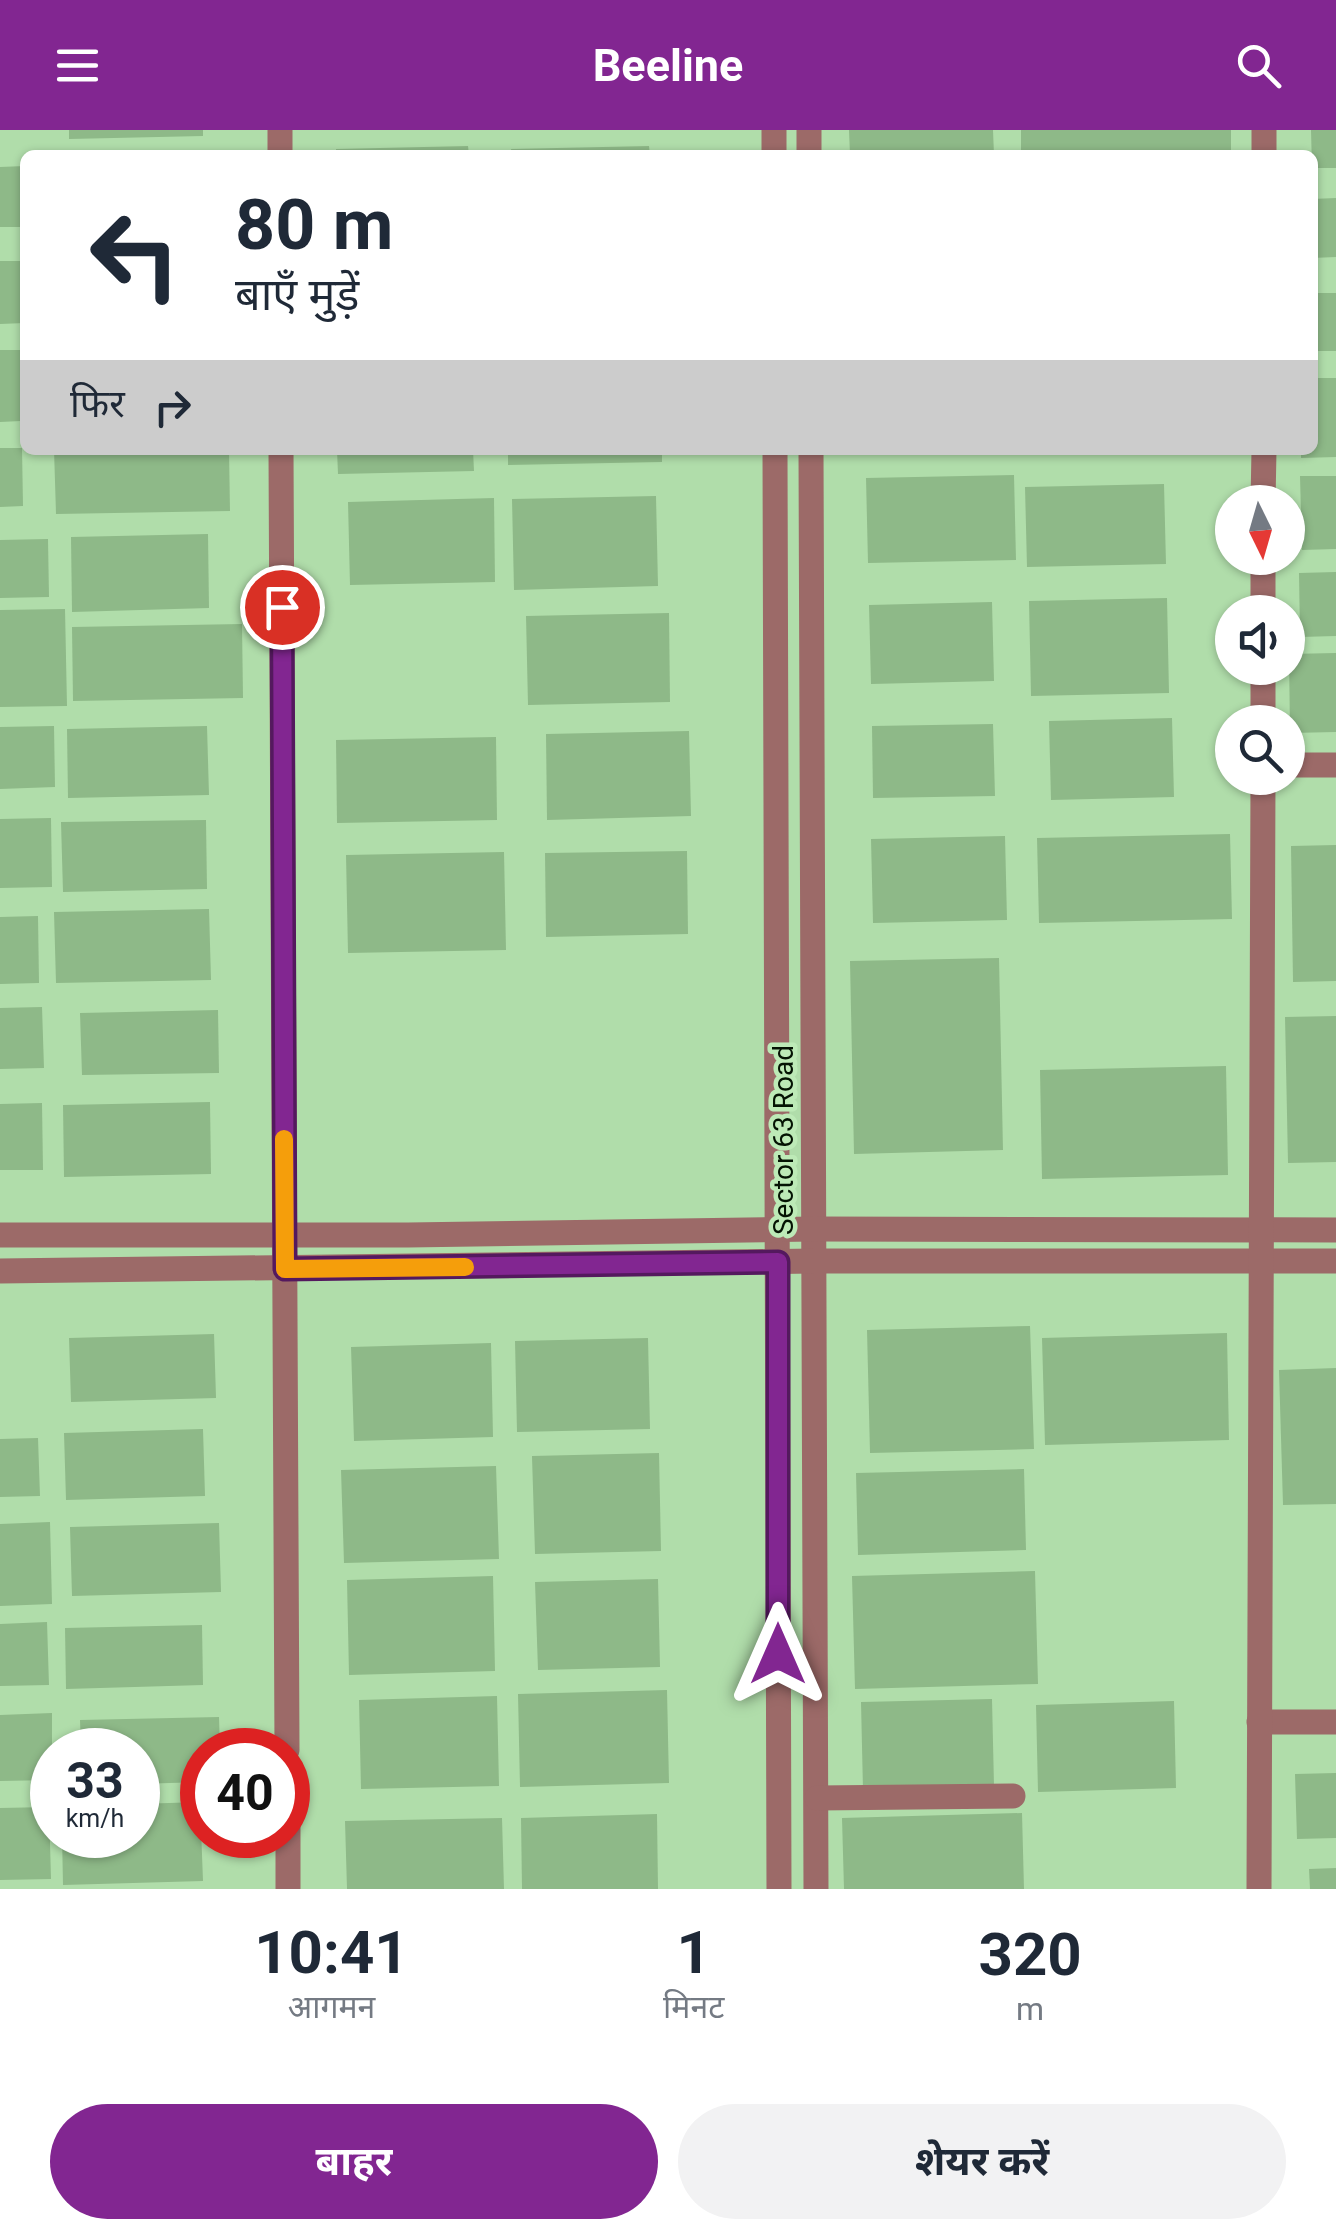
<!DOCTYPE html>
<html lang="hi">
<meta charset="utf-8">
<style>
:root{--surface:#fff;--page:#f2f2f3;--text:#1f2937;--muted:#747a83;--accent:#822691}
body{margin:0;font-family:Roboto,"Noto Sans Devanagari",sans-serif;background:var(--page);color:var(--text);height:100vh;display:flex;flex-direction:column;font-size:38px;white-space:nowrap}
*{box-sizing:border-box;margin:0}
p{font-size:32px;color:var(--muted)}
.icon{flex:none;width:55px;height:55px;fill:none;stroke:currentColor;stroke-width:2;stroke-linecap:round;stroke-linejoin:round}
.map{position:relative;height:1759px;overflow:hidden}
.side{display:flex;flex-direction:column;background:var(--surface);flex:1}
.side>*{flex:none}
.banner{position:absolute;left:20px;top:20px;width:1298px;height:305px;border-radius:15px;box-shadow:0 2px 8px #0004;background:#fff;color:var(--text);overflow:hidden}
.needle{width:65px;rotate:175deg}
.controls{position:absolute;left:1215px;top:355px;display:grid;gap:20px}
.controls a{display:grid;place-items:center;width:90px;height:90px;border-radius:50%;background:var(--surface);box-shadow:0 2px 8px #0004;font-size:50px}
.speed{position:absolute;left:30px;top:1598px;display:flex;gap:20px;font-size:50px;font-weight:700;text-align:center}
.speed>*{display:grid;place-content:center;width:130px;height:130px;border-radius:50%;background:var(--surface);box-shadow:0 2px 8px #0004;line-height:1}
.speed small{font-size:25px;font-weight:400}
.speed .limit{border:15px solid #d22;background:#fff;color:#111}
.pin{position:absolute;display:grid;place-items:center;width:85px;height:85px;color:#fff;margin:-42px;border:5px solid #fff;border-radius:50%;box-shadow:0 2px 10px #0007}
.me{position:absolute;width:110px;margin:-55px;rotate:0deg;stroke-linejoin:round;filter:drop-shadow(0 0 8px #0008)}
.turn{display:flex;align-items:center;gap:35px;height:210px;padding:0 50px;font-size:45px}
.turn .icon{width:130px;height:130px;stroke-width:2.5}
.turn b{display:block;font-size:70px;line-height:85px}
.then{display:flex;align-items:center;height:95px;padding:0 50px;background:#0003;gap:20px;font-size:38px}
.eta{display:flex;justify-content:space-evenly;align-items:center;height:170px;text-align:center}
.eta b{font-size:60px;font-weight:700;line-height:70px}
.button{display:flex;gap:20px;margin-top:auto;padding:20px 50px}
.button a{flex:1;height:115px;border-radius:60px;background:var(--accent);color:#fff;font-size:40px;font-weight:700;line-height:115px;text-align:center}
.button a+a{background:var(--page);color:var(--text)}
header{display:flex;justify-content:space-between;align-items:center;height:130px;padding:0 50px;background:var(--accent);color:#fff;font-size:45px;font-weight:700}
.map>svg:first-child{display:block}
</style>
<header><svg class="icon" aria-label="menu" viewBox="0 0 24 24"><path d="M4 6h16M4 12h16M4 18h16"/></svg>Beeline<svg class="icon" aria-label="search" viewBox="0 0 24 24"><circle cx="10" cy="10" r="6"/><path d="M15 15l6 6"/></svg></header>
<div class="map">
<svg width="1336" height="1759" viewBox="0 0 1336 1759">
<rect width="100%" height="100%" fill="#b0ddaa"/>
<!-- building -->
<g fill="#8eb988">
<polygon points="69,0 203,0 203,6 69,9"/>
<polygon points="849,0 993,0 994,25 850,25"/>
<rect x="1021" y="0" width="210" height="25"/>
<polygon points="1311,0 1336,0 1336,38 1312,38"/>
<polygon points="468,16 469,25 336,25 336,19"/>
<polygon points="649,16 650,25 512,25 511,19"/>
<polygon points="25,36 25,97 0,97 0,37"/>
<polygon points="1336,68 1336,127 1312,128 1312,69"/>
<polygon points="0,131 25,131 25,193 0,194"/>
<rect x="1312" y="163" width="24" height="58"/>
<polygon points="0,220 20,220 21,291 0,292"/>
<polygon points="1312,248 1336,248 1336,327 1301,328 1301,320 1312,320"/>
<polygon points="0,318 22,318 23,376 0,377"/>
<polygon points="54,320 229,320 230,381 56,384"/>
<polygon points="337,320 473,320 474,341 338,344"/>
<polygon points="508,320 662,320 662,332 508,335"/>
<polygon points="1014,345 1016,430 868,433 866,348"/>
<polygon points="1300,346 1336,346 1336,419 1302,420"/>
<polygon points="1164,354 1166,434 1027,437 1025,357"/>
<polygon points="656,366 658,456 514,460 512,369"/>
<polygon points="494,368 495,452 350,455 348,372"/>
<polygon points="208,404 209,478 72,482 71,407"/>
<polygon points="48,409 49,467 0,468 0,410"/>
<polygon points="1336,442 1336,506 1300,507 1299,443"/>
<polygon points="1167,468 1169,563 1031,566 1029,471"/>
<polygon points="992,472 994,551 871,554 869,475"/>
<polygon points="65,479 67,576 0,577 0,480"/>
<polygon points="669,483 670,572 528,575 526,486"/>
<polygon points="242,494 243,568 73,571 72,497"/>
<polygon points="1336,523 1336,602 1290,603 1289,524"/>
<polygon points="1172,588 1174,667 1051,670 1049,591"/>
<polygon points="993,594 995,666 873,668 872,596"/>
<polygon points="54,596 55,657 0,659 0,597"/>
<polygon points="207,596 209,665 68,668 67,599"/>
<polygon points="689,601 691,686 547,690 546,604"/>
<polygon points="496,607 497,690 337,693 336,610"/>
<polygon points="51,688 52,757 0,758 0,689"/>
<polygon points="206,690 207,759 63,762 61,692"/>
<polygon points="1230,704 1232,789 1039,793 1037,708"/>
<polygon points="1005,706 1007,790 873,793 871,709"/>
<polygon points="1336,715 1336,851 1293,852 1291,716"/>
<polygon points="687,721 688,804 546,807 545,723"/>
<polygon points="504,722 506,820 348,823 346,725"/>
<polygon points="209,779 211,850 56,853 54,782"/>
<polygon points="38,786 39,853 0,854 0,787"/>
<polygon points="999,828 1003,1020 854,1024 850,831"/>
<polygon points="42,877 44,938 0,939 0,878"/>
<polygon points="218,880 219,943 82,945 80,883"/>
<polygon points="1336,886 1336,1032 1288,1033 1285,887"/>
<polygon points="1226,936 1228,1045 1042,1049 1040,940"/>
<polygon points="210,972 211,1044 64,1047 63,975"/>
<polygon points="42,973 43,1040 0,1040 0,974"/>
<polygon points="1030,1196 1034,1319 870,1323 867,1200"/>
<polygon points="1227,1203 1229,1310 1045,1315 1042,1208"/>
<polygon points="214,1204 216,1268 71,1272 69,1208"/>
<polygon points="648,1208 650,1299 517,1302 515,1211"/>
<polygon points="491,1213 493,1307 354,1311 351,1217"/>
<polygon points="1336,1238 1336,1374 1283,1375 1279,1240"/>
<polygon points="203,1299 205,1366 66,1370 64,1303"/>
<polygon points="38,1308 40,1366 0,1367 0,1309"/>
<polygon points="659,1323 661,1421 535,1424 532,1326"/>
<polygon points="496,1336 499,1429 344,1433 341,1340"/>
<polygon points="1024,1339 1026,1420 858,1425 856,1343"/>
<polygon points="50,1392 52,1474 0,1476 0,1394"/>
<polygon points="219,1393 221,1462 72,1466 70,1397"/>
<polygon points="1035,1441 1038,1554 855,1559 852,1446"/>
<polygon points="493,1446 495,1541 349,1545 347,1450"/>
<polygon points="658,1449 660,1537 538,1540 535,1452"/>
<polygon points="47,1492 49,1555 0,1556 0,1494"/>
<polygon points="202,1495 203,1555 66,1559 65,1498"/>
<polygon points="667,1560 669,1653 520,1657 518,1564"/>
<polygon points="497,1566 499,1656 361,1659 359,1570"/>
<polygon points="992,1569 994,1656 863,1660 861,1572"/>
<polygon points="1174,1571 1176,1658 1038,1662 1036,1575"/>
<polygon points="52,1583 52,1650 0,1651 0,1585"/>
<polygon points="219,1587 220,1620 202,1620 202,1652 138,1654 138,1620 81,1620 80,1590"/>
<polygon points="1336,1643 1336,1708 1297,1709 1295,1644"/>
<polygon points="200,1672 203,1751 63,1755 62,1705 138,1705 138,1674"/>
<polygon points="49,1677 51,1749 0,1750 0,1678"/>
<polygon points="1022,1683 1024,1759 844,1759 842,1688"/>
<polygon points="657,1684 658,1759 522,1759 521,1688"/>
<polygon points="502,1688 504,1759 347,1759 345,1691"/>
<polygon points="1336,1738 1336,1759 1310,1759 1309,1739"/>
</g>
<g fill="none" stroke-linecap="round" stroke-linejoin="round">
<!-- minor -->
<g stroke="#9c6a68" stroke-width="25">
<polyline points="280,0 280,25"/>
<polyline points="774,0 774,25"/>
<polyline points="809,0 809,25"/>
<polyline points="1264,25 1264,0"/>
<polyline points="281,320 287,1620"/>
<polyline points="775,320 779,1759"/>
<polyline points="811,320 816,1759"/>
<polyline points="1263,372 1264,320"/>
<polyline points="1263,482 1263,428"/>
<polyline points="1263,592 1263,538"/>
<polyline points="1288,635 1336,635"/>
<polyline points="0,1105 408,1105 814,1099 1336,1100"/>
<polyline points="0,1141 814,1131 1336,1131"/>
<polyline points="1259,1592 1336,1592"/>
<polyline points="817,1668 1013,1666"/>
<polyline points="288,1670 288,1759"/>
<polyline points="1259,1759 1263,648"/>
</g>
</g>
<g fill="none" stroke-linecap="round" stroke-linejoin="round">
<defs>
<polyline id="route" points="282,477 285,1139 778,1132 778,1524"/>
</defs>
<!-- route casing -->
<use href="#route" stroke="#54195e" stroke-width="25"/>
<!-- route -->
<use href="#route" stroke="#822691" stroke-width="18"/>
<!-- slow -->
<polyline stroke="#f59e0b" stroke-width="18" points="284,1009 285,1139 465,1137"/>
</g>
<g text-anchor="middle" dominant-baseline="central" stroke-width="9" stroke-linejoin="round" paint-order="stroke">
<!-- street labels -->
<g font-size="28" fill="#041303" stroke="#bdeab7">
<text transform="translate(783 1010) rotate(-90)">Sector 63 Road</text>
</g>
</g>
</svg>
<div class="controls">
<a><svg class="needle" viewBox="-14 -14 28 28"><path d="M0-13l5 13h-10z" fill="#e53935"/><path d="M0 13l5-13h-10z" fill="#747a83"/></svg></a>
<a><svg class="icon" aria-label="sound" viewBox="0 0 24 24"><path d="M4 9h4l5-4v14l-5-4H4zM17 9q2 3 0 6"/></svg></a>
<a><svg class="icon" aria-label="search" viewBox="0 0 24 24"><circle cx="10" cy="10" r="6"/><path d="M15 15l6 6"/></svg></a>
</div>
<div class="speed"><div>33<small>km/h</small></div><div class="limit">40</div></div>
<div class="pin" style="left:282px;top:477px;background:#d93025"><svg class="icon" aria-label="arrive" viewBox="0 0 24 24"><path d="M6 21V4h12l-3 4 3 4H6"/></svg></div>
<svg class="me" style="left:778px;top:1524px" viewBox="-20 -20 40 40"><path d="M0-17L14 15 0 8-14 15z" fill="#822691" stroke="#fff" stroke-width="4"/></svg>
<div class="banner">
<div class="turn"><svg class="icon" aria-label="left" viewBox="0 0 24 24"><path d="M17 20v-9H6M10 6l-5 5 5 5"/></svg><div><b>80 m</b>बाएँ मुड़ें</div></div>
<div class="then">फिर<svg class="icon" aria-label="right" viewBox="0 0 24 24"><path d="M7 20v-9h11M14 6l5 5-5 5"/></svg></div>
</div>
</div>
<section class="side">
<div class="eta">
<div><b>10:41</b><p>आगमन</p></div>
<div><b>1</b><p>मिनट</p></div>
<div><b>320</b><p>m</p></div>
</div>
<div class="button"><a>बाहर</a><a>शेयर करें</a></div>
</section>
